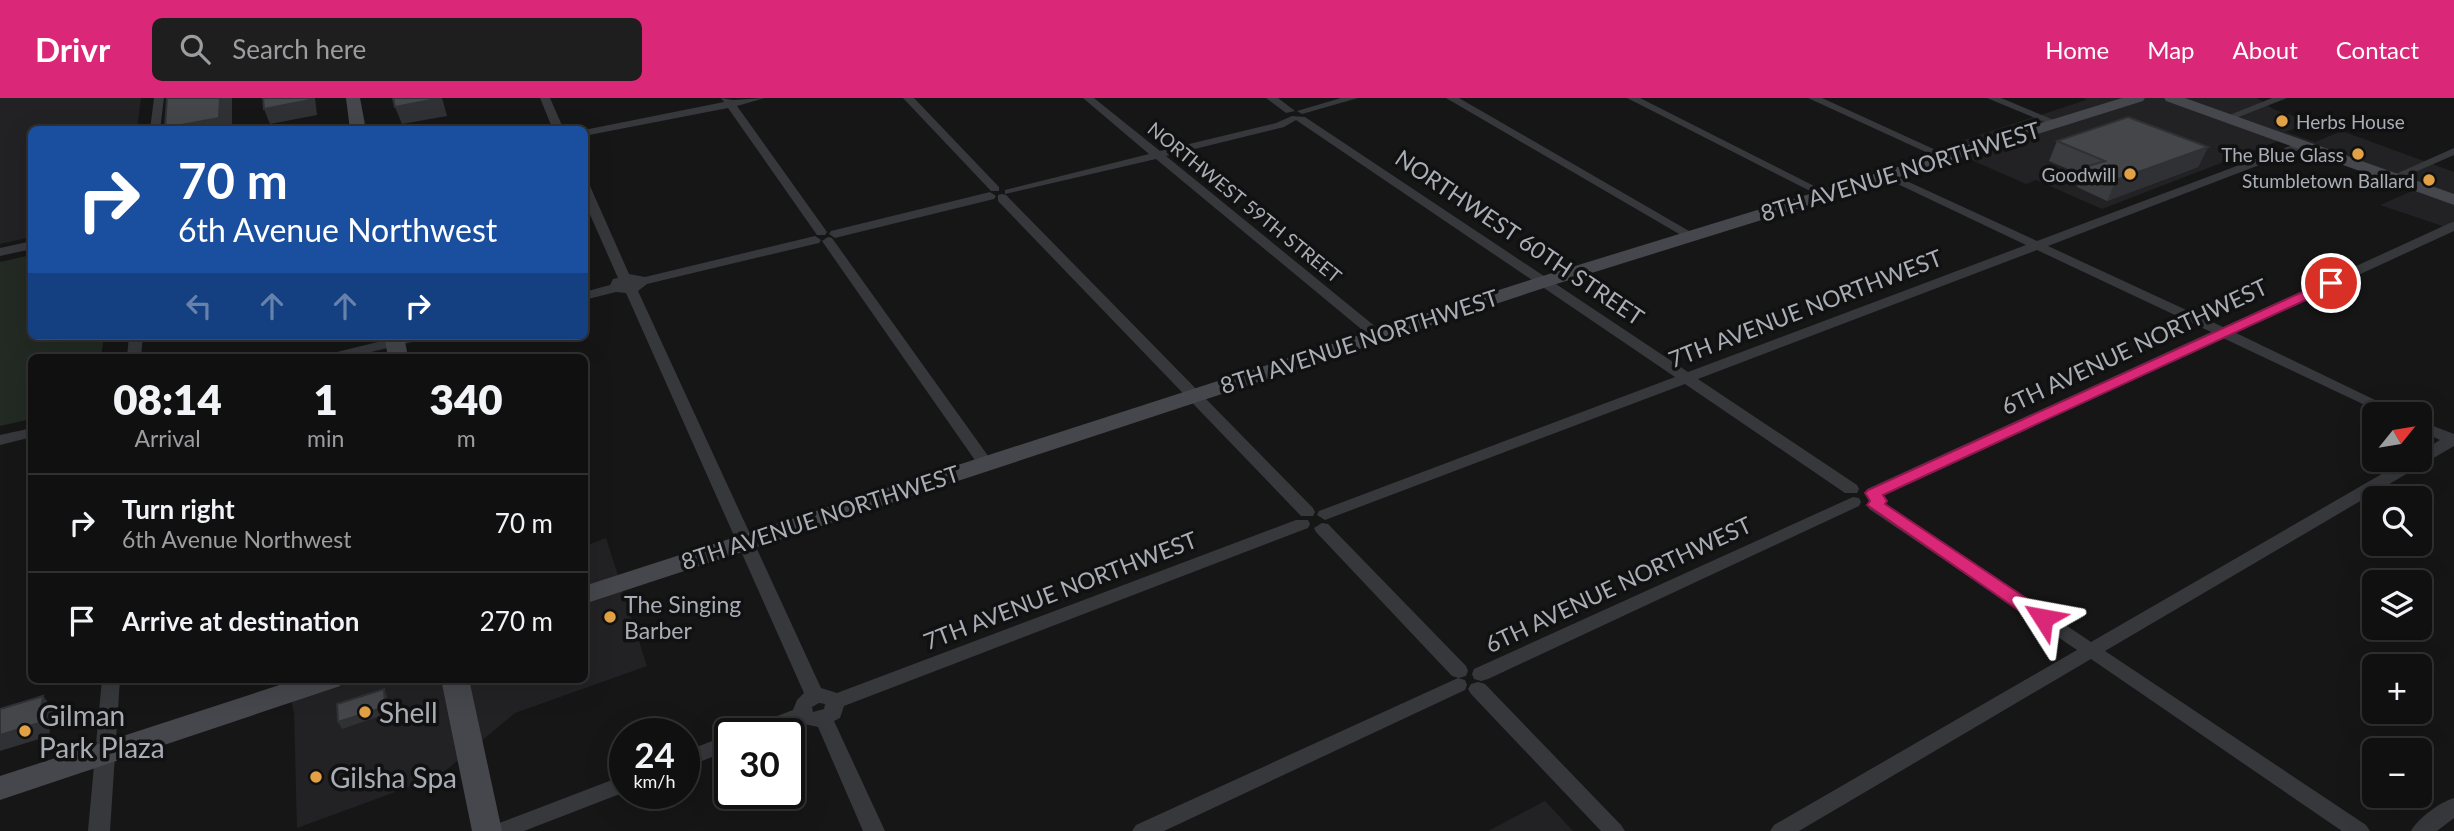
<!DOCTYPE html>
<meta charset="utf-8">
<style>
:root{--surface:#101011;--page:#1e1e1f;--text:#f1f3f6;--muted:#9c9d9f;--line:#303031;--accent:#db2777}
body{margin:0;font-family:Lato,sans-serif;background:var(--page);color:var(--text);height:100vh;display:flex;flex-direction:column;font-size:26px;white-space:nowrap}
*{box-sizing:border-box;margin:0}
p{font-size:23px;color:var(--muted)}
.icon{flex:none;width:38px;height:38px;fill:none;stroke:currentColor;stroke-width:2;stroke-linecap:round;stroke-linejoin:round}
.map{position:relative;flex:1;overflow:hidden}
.drawer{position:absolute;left:28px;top:256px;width:560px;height:329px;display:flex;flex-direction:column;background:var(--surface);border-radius:10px;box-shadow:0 7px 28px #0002,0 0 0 2px var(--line)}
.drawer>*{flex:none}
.banner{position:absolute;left:28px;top:28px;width:560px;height:214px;border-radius:10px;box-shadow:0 7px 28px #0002,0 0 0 2px var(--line);background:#1a4fa0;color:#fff;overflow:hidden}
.needle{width:46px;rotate:60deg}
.fabs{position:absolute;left:2362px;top:304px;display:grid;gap:14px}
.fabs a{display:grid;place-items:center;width:70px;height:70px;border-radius:10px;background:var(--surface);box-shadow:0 7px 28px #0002,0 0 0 2px var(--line);font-size:35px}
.speed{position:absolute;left:609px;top:620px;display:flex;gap:14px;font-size:35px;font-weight:700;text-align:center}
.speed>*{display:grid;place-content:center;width:91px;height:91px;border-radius:50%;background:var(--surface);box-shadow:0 7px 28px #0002,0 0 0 2px var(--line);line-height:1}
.speed small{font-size:18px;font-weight:400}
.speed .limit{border:4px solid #111;border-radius:10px;background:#fff;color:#111}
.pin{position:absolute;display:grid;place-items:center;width:60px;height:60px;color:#fff;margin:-30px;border:4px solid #fff;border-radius:50%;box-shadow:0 2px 7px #0007}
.me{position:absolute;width:77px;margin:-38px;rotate:304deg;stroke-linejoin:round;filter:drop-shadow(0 0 5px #0008)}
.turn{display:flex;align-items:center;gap:24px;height:147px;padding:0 35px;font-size:32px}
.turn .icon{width:91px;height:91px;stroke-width:2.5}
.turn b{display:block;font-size:49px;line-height:60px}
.lanes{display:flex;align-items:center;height:66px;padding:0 35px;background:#0003;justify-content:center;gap:35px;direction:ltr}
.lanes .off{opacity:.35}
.eta{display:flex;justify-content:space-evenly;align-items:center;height:119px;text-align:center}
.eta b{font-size:42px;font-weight:800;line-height:49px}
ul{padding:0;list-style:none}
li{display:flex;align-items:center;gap:21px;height:98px;padding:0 35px;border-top:2px solid var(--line)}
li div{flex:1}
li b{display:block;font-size:26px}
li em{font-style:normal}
header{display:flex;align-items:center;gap:42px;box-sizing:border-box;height:98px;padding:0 35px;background:var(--accent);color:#fff}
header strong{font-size:33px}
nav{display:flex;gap:38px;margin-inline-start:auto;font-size:24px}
.search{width:490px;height:63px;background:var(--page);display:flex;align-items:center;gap:18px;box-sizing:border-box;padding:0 24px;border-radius:10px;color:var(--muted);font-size:26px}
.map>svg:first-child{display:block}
</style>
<header>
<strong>Drivr</strong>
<div class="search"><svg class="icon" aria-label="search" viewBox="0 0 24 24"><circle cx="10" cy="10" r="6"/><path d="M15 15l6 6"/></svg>Search here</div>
<nav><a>Home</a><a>Map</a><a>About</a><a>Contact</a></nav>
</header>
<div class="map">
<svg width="2454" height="733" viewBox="0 0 2454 733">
<rect width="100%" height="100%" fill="#161617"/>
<!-- built -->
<g fill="#222224">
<polygon points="0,0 141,0 137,31 32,32 31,139 0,146"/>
<polygon points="2083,0 2257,0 2273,11 2310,24 2286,34 2315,44 2342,33 2454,74 2454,132 2380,107 2412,93 2278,43 2102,111 2036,82 2026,86 1942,49 2086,2"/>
<polygon points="606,440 647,568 515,615 439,678 297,730 294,616 287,581 584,581 585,448"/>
<polygon points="1545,703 1573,733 1488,733"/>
</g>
<!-- green -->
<polygon fill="#222a23" points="31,157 32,238 104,238 101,259 32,259 31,321 0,328 0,164"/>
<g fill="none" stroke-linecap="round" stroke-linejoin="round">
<!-- street -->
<g fill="#37383c" fill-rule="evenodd">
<polygon points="154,0 164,0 160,32 150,32"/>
<polygon points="540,0 550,0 564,32 553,32"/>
<polygon points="721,0 733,2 765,0 737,8 827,134 825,137 817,137 728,10 584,38 584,32 724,4"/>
<polygon points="903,0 914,0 999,89 999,93 991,93"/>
<polygon points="1083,0 1094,0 1160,53 1276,25 1292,18 1305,19 1688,274 2026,147 1883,79 1883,75 1887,74 2037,143 2298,45 2306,45 2306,49 2048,148 2223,229 2450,125 2454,124 2454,133 2234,234 2406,317 2386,317 2223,240 1879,399 1867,399 1865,395 1867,391 2211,234 2037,152 1698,281 1857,387 1859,391 1857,395 1845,395 1685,286 1325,422 1317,417 1319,413 1675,279 1296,22 1284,29 1166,58 1382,234 1384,237 1382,240 1372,240 1156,61 1005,96 1005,92 1149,56"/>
<polygon points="1266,0 1278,0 1295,13 1286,15"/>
<polygon points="1341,0 1358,0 1302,16 1297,13"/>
<polygon points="1446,0 1459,0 1696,137 1690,141 1686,140"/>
<polygon points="1627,0 1640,0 1830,96 1824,100 1820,98"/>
<polygon points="1808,0 1822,0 1951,59 1941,61"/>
<polygon points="1987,0 2001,0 2061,25 2052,27"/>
<polygon points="2272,0 2287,0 2231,22 2222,20"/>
<polygon points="2454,50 2454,57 2397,82 2387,80"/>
<path d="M584,85L590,88L629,176L645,179L815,138L821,142L819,145L647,186L638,193L821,590L837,595L1296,422H1308L1310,426L1308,430L844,608L840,620L834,623L885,733H863L818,629L799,625L773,635H743L746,630L793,612L797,602L804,595L626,195L616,194L584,202V194L610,187L613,181L618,180L584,103ZM819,605L825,606L824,611L813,614L812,609Z"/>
<polygon points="990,94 996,98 994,101 835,140 829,136 831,133"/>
<polygon points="1002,96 1006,97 1313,410 1315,414 1313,418 1301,418 998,103 998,97"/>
<polygon points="828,139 832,140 991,362 993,365 991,368 979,368 822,143"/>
<polygon points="32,143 32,151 0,158 0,150"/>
<polygon points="129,238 143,238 141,259 127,259"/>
<polygon points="402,238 426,238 424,241 351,259 327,259 329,256"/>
<polygon points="2420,323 2454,336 2454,348 2105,553 2366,727 2370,733 2342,733 2091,561 1799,733 1770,733 1774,727 2077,552 1869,411 1867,407 1869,403 1881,403 2091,544 2406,362 2420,362 2420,354 2440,342 2420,333"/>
<polygon points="32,330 32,339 0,347 0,337"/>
<polygon points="1853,399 1859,400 1861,404 1859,408 1488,581 1481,583 1474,581 1472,576 1474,571"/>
<polygon points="1322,425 1328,426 1466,568 1468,573 1466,578 1459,580 1452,578 1316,434 1314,430"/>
<polygon points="1458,580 1465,582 1467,587 1465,592 1164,733 1132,733 1136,727"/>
<polygon points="102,581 120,581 110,733 88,733"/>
<polygon points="1478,584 1485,586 1621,727 1625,733 1601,733 1471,596 1468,591 1471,586"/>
<polygon points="730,636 730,652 684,670 684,654"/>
<polygon points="625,677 625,694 524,733 490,733 494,727"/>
<path d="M2454,700V720L2437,733H2411C2418,720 2440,704 2454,700Z"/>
</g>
<!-- secondary -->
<g fill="#45474c" fill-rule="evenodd">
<polygon points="346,0 360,0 366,32 350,32"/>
<polygon points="2122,0 2145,0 2143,3 1550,188 584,506 584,488 1536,180"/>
<polygon points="2164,0 2185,0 2454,96 2454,107 2166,3"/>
<polygon points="384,238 404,238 408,259 388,259"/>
<polygon points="298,581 344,581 340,588 0,702 0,678"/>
<polygon points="441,581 469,581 502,733 472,733"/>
</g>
</g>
<!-- wall -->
<polygon fill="#3b3c40" points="2057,43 2208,49 2198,69 2107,103 2077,89 2082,77 2049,63"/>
<!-- shaded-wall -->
<g fill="#303134">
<polygon points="220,0 232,0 232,32 165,32 165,30"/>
<polygon points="310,0 315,0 317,17 270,26 264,11"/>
<polygon points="442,0 447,18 402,26 395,9"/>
<polygon points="2208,49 2198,69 2107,103 2116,82"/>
<polygon points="384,591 387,598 389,615 342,631 338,624"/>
<polygon points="43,598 53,611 49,638 0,653 0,637"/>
</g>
<!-- building -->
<g fill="#45464a" stroke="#303134" stroke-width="2">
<polygon points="167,0 220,0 219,20 165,30"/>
<polygon points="263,0 310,0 310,2 264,11"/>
<polygon points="393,0 441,0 395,9"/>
<polygon points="2128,19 2208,49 2116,82 2085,69 2105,63 2057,43"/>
<polygon points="384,591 385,609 338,624 337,606"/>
<polygon points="43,598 39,625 0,637 0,611"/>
</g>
<!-- route -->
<polygon fill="#db2777" stroke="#8e194d" stroke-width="2" points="2331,181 2336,182 2336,188 1883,397 1887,403 1885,406 2050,516 2052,520 2050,525 2037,525 1867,407 1870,403 1865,395 1868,392"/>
<!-- markers -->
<g fill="#e1a144" stroke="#111112" stroke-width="2.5">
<circle cx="2282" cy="23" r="7"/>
<circle cx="2358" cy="56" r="7"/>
<circle cx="2130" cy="76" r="7"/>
<circle cx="2429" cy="82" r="7"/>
<circle cx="610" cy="519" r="7"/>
<circle cx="365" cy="614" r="7"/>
<circle cx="25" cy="633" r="7"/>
<circle cx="316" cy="679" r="7"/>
</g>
<g text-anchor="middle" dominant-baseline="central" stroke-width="7" stroke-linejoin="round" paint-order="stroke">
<!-- far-poi labels -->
<g font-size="19" fill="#a9aeb6" stroke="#111112" text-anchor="end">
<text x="2296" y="23" text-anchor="start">Herbs House</text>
<text x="2344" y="56">The Blue Glass</text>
<text x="2116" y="76">Goodwill</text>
<text x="2415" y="82">Stumbletown Ballard</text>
</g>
<!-- far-street labels -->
<g font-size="19" fill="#a9aeb6" stroke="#111112">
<text transform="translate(1245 104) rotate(39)">NORTHWEST 59TH STREET</text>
</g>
<!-- street labels -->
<g font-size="23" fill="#a9aeb6" stroke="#111112">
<text transform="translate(1900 73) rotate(-17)">8TH AVENUE NORTHWEST</text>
<text transform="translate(1520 139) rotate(34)">NORTHWEST 60TH STREET</text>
<text transform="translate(1805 210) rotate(-21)">7TH AVENUE NORTHWEST</text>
<text transform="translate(1359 243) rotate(-18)">8TH AVENUE NORTHWEST</text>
<text transform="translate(2134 248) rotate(-25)">6TH AVENUE NORTHWEST</text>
<text transform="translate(820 419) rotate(-18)">8TH AVENUE NORTHWEST</text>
<text transform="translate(1618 486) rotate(-25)">6TH AVENUE NORTHWEST</text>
<text transform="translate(1060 492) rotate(-21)">7TH AVENUE NORTHWEST</text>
</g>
<!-- poi labels -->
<g font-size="23" fill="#a9aeb6" stroke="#111112" text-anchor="start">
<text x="624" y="506">The Singing<tspan x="624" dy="26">Barber</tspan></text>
</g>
<!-- near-poi labels -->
<g font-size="28" fill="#a9aeb6" stroke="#111112" text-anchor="start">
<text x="379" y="614">Shell</text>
<text x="39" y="617">Gilman<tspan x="39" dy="32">Park Plaza</tspan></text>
<text x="330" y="679">Gilsha Spa</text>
</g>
</g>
</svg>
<div class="fabs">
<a><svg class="needle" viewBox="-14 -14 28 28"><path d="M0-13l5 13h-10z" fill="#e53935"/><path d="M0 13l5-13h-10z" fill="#9c9d9f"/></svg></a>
<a><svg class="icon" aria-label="search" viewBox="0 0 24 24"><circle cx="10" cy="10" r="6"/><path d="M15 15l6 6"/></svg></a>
<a><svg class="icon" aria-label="layers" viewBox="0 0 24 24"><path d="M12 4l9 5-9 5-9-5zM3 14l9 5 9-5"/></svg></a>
<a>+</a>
<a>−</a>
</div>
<div class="speed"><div>24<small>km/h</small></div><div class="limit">30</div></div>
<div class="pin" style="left:2331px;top:185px;background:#d93025"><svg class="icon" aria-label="arrive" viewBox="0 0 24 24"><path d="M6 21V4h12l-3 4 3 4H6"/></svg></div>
<svg class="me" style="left:2043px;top:520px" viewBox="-20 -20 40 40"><path d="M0-17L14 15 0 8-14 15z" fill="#db2777" stroke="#fff" stroke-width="4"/></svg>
<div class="banner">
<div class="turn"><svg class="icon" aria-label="right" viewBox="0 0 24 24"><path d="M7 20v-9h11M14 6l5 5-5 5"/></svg><div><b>70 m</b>6th Avenue Northwest</div></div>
<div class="lanes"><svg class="icon off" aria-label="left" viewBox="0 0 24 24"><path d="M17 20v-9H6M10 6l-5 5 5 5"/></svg><svg class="icon off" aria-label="ahead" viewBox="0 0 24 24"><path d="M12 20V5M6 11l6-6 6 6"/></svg><svg class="icon off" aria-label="ahead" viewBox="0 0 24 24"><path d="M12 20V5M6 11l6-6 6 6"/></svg><svg class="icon" aria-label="right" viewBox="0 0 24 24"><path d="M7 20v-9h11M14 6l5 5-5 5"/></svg></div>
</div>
<section class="drawer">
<div class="eta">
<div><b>08:14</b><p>Arrival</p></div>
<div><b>1</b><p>min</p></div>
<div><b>340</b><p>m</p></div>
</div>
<ul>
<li><svg class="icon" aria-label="right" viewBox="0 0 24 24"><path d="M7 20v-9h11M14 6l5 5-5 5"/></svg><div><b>Turn right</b><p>6th Avenue Northwest</p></div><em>70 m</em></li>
<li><svg class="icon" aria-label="arrive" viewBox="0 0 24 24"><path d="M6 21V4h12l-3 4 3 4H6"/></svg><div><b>Arrive at destination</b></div><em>270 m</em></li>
</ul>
</section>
</div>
